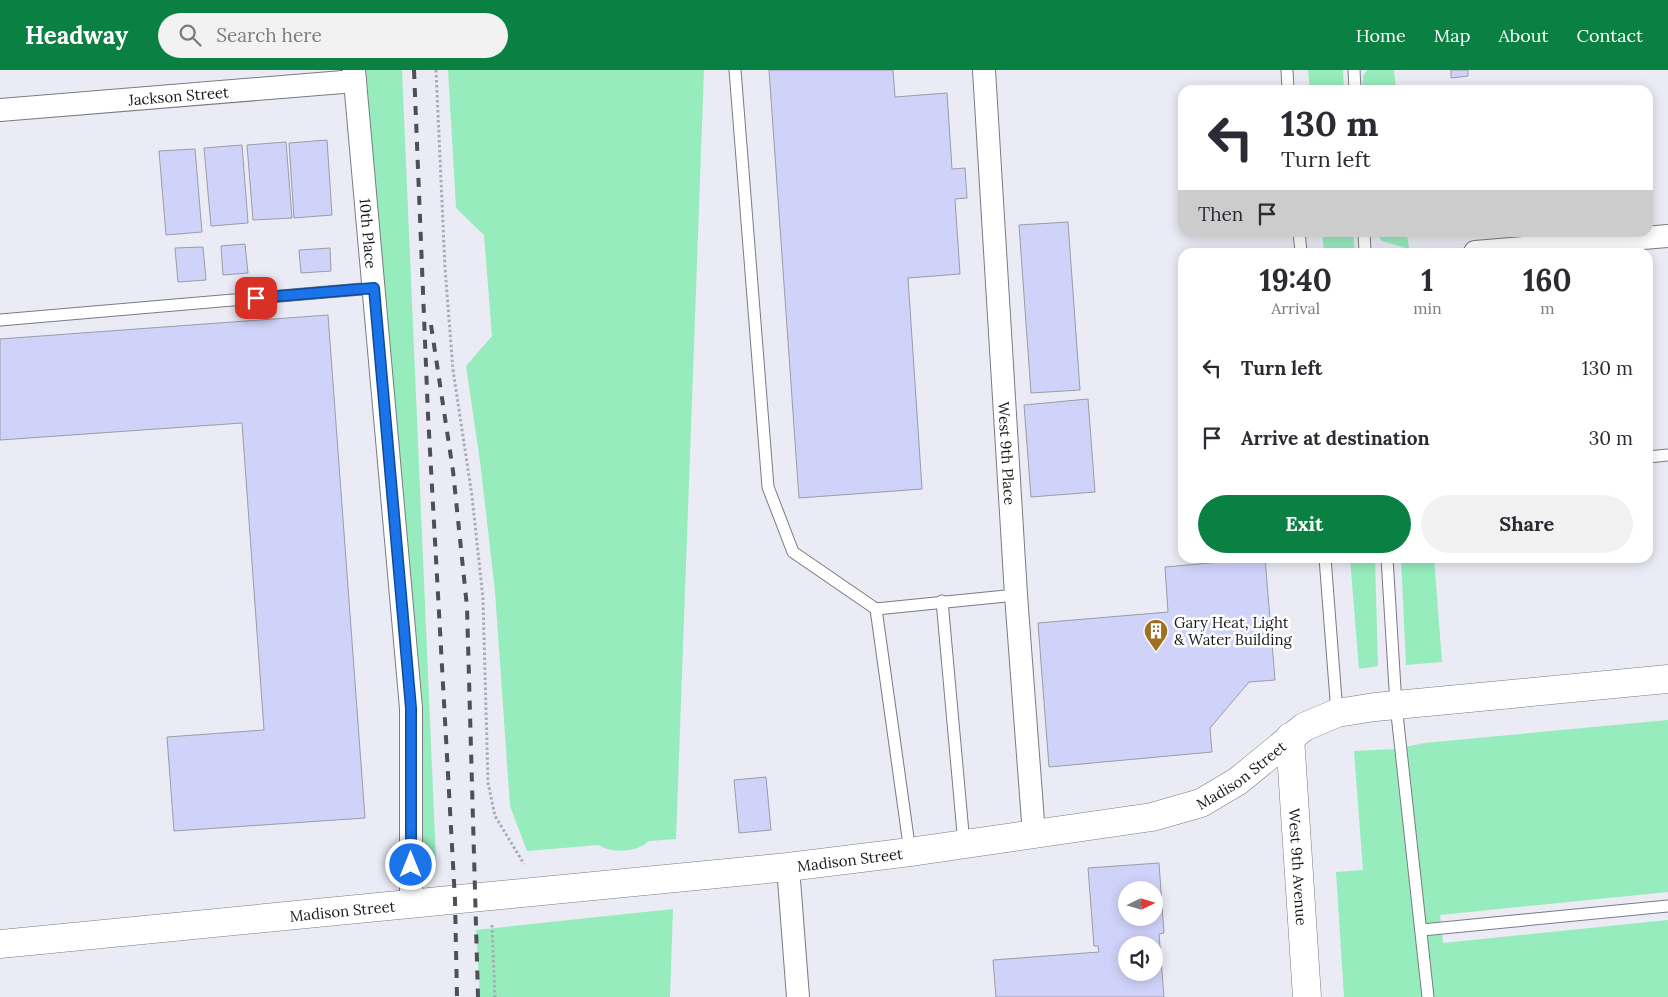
<!DOCTYPE html>
<style>
:root{--surface:#fff;--page:#f2f2f3;--text:#2b2b33;--muted:#7c7c81;--accent:#0b8043}
body{margin:0;font-family:Lora,serif;background:var(--page);color:var(--text);height:100vh;display:flex;flex-direction:column;font-size:19px;white-space:nowrap}
*{box-sizing:border-box;margin:0}
p{font-size:16px;color:var(--muted)}
.icon{flex:none;width:28px;height:28px;fill:none;stroke:currentColor;stroke-width:2;stroke-linecap:round;stroke-linejoin:round}
.map{position:relative;flex:1;overflow:hidden}
.panel{position:absolute;left:1178px;top:178px;width:475px;height:315px;display:flex;flex-direction:column;background:var(--surface);border-radius:15px;box-shadow:0 2px 12px #0003}
.panel>*{flex:none}
.top-card{position:absolute;left:1178px;top:15px;width:475px;height:152px;border-radius:15px;box-shadow:0 2px 12px #0003;background:#fff;color:var(--text);overflow:hidden}
.needle{width:32px;rotate:85deg}
.tools{position:absolute;left:1118px;top:811px;display:grid;gap:10px}
.tools a{display:grid;place-items:center;width:45px;height:45px;border-radius:50%;background:var(--surface);box-shadow:0 2px 12px #0003;font-size:25px}
.pin{position:absolute;display:grid;place-items:center;width:42px;height:42px;color:#fff;margin:-21px;border-radius:10px;box-shadow:0 2px 8px #0006}
.me{position:absolute;width:55px;margin:-28px;rotate:0deg;stroke-linejoin:round;filter:drop-shadow(0 0 4px #0008)}
.turn{display:flex;align-items:center;gap:18px;height:105px;padding:0 20px;font-size:22px}
.turn .icon{width:65px;height:65px;stroke-width:2.5}
.turn b{display:block;font-size:35px;line-height:42px}
.then{display:flex;align-items:center;height:48px;padding:0 20px;background:#0003;gap:10px;font-size:19px}
.eta{display:flex;justify-content:space-evenly;align-items:center;height:85px;text-align:center}
.eta b{font-size:30px;font-weight:800;line-height:35px}
.cta{display:flex;gap:10px;margin-top:auto;padding:10px 20px}
.cta a{flex:1;height:58px;border-radius:30px;background:var(--accent);color:#fff;font-size:20px;font-weight:800;line-height:58px;text-align:center}
.cta a+a{background:var(--page);color:var(--text)}
ul{padding:0;list-style:none}
li{display:flex;align-items:center;gap:15px;height:70px;padding:0 20px}
li div{flex:1}
li b{display:block;font-size:19px}
li em{font-style:normal}
header{display:flex;align-items:center;gap:30px;box-sizing:border-box;height:70px;padding:0 25px;background:var(--accent);color:#fff}
header strong{font-size:24px}
nav{display:flex;gap:28px;margin-inline-start:auto;font-size:18px}
.search{width:350px;height:45px;background:var(--page);display:flex;align-items:center;gap:12px;box-sizing:border-box;padding:0 18px;border-radius:28px;color:var(--muted);font-size:19px}
.map>svg:first-child{display:block}
</style>
<header>
<strong>Headway</strong>
<div class="search"><svg class="icon" aria-label="search" viewBox="0 0 24 24"><circle cx="10" cy="10" r="6"/><path d="M15 15l6 6"/></svg>Search here</div>
<nav><a>Home</a><a>Map</a><a>About</a><a>Contact</a></nav>
</header>
<div class="map">
<svg width="1668" height="927" viewBox="0 0 1668 927">
<rect width="100%" height="100%" fill="#eaebf5"/>
<!-- green -->
<g fill="#96ecbd">
<polygon points="366,0 402,0 436,791 424,792 417,639 405,466"/>
<path d="M448,0H704L676,769L649,771C638,782 612,784 599,775L527,781L510,736L495,521L480,391L466,296L492,266L484,165L456,138Z"/>
<polygon points="1308,0 1343,0 1344,20 1310,20"/>
<polygon points="1367,0 1394,0 1396,20 1362,20 1363,6"/>
<polygon points="1322,163 1353,163 1355,182 1324,182"/>
<polygon points="1376,163 1407,163 1409,179 1382,171"/>
<polygon points="1350,488 1375,488 1378,596 1359,599"/>
<polygon points="1401,488 1434,488 1442,592 1406,595"/>
<polygon points="1668,650 1668,822 1440,845 1443,873 1668,850 1668,927 1344,927 1336,802 1363,800 1354,681 1396,679 1424,673"/>
<polygon points="673,839 670,927 480,927 476,860"/>
</g>
<!-- building -->
<g fill="#d0d3f9" stroke="#9b9ca5" fill-rule="evenodd">
<polygon points="769,0 893,0 895,27 947,23 952,99 965,98 967,128 955,129 960,204 908,208 922,419 799,428"/>
<polygon points="1451,0 1468,0 1468,6 1451,8"/>
<polygon points="327,70 332,145 294,148 289,73"/>
<polygon points="286,72 292,148 253,150 247,75"/>
<polygon points="242,75 248,153 211,156 204,78"/>
<polygon points="195,79 202,162 166,165 159,81"/>
<polygon points="1068,152 1080,320 1031,323 1019,155"/>
<polygon points="245,174 248,203 223,205 221,176"/>
<polygon points="203,177 206,210 178,212 175,178"/>
<polygon points="330,178 331,201 301,203 299,180"/>
<polygon points="328,245 365,748 174,761 167,667 264,660 242,353 0,370 0,269"/>
<polygon points="1088,329 1095,422 1031,427 1024,335"/>
<polygon points="1179,436 1182,436 1182,478"/>
<polygon points="1265,488 1275,610 1249,612 1210,658 1212,682 1049,697 1038,553 1168,542 1165,497"/>
<polygon points="766,707 771,760 739,763 734,710"/>
<path d="M1159,793L1164,863L1159,864L1164,927H996L993,890L1099,882L1098,876H1094L1088,798ZM1126,820H1154V848H1126ZM1126,875H1154V902H1126Z"/>
</g>
<g fill="none" stroke-linecap="round" stroke-linejoin="round">
<defs>
<g id="service">
<polyline points="735,0 768,417 793,482 876,539 1016,525"/>
<polyline points="1287,0 1288,20"/>
<polyline points="1354,0 1355,20"/>
<polyline points="1299,162 1301,182"/>
<polyline points="1364,162 1365,182"/>
<polyline points="0,250 374,218"/>
<polyline points="1648,387 1668,385"/>
<polyline points="1325,488 1337,643"/>
<polyline points="1387,488 1396,635 1428,927"/>
<polyline points="942,531 964,774"/>
<polyline points="876,539 910,782"/>
<polyline points="1422,860 1668,836"/>
</g>
<g id="minor">
<path id="s1" d="M354,0L411,638V834"/>
<path id="s2" d="M984,0L1016,525L1034,765"/>
<path id="s3" d="M0,40L355,11"/>
<polyline points="1475,182 1668,166"/>
<polyline points="788,797 798,927"/>
</g>
<g id="tertiary">
<path id="s4" d="M1290,667L1307,927"/>
<path id="s5" d="M0,874L788,797L910,782L1152,747L1201,733L1238,711L1304,657L1337,643L1375,637L1668,609"/>
</g>
</defs>
<!-- service casing -->
<use href="#service" stroke="#7a7b84" stroke-width="13"/>
<!-- minor casing -->
<use href="#minor" stroke="#7a7b84" stroke-width="24"/>
<!-- tertiary casing -->
<use href="#tertiary" stroke="#7a7b84" stroke-width="29"/>
<!-- path -->
<g stroke="#aaabb3" stroke-width="3" stroke-dasharray="2.5 2.5" stroke-linecap="butt">
<polyline points="436,0 445,198 453,300 472,426 483,529 488,713 495,746 524,794"/>
<polyline points="492,855 495,927"/>
</g>
<!-- service -->
<use href="#service" stroke="#fff" stroke-width="11"/>
<!-- minor -->
<use href="#minor" stroke="#fff" stroke-width="22"/>
<!-- tertiary -->
<use href="#tertiary" stroke="#fff" stroke-width="28"/>
<!-- rail -->
<g stroke="#4f5055" stroke-width="4" stroke-dasharray="9 9" stroke-linecap="butt">
<polyline points="414,0 428,345 455,830 457,927"/>
<polyline points="431,255 453,401 467,537 478,927"/>
</g>
</g>
<g fill="none" stroke-linecap="round" stroke-linejoin="round">
<defs>
<polyline id="route" points="256,228 374,218 411,638 411,795"/>
</defs>
<!-- route casing -->
<use href="#route" stroke="#114b97" stroke-width="12"/>
<!-- route -->
<use href="#route" stroke="#1a73e8" stroke-width="9"/>
</g>
<!-- icons -->
<defs>
<symbol id="building-pin" viewBox="-11 -11 22 30"><path d="M0 17L-7.5 6A9.5 9.5 0 1 1 7.5 6Z" fill="#9f6f23" stroke="#fff"/><path d="M-4-6H4V6H1V3H-1V6H-4ZM-2.5-4.3h1.7v1.8h-1.7ZM.8-4.3h1.7v1.8H.8ZM-2.5-1h1.7V.8h-1.7ZM.8-1h1.7V.8H.8Z" fill="#fff"/></symbol>
</defs>
<g fill-rule="evenodd">
<use href="#building-pin" x="1142" y="547" width="28" height="38"/>
</g>
<g text-anchor="middle" dominant-baseline="central" stroke-width="5" stroke-linejoin="round" paint-order="stroke">
<!-- street labels -->
<g font-size="15" fill="#18191c" stroke="#fff">
<text stroke="none"><textPath href="#s3" startOffset="179">Jackson Street</textPath></text>
<text stroke="none"><textPath href="#s1" startOffset="164">10th Place</textPath></text>
<text stroke="none"><textPath href="#s2" startOffset="384">West 9th Place</textPath></text>
<text stroke="none"><textPath href="#s5" startOffset="1259">Madison Street</textPath></text>
<text stroke="none"><textPath href="#s5" startOffset="854">Madison Street</textPath></text>
<text stroke="none"><textPath href="#s4" startOffset="130">West 9th Avenue</textPath></text>
<text stroke="none"><textPath href="#s5" startOffset="344">Madison Street</textPath></text>
</g>
<!-- poi labels -->
<g font-size="15" fill="#18191c" stroke="#fff" text-anchor="start">
<text x="1174" y="552">Gary Heat, Light<tspan x="1174" dy="17">&amp; Water Building</tspan></text>
</g>
</g>
</svg>
<div class="tools">
<a><svg class="needle" viewBox="-14 -14 28 28"><path d="M0-13l5 13h-10z" fill="#e53935"/><path d="M0 13l5-13h-10z" fill="#7c7c81"/></svg></a>
<a><svg class="icon" aria-label="sound" viewBox="0 0 24 24"><path d="M4 9h4l5-4v14l-5-4H4zM17 9q2 3 0 6"/></svg></a>
</div>
<div class="pin" style="left:256px;top:228px;background:#d93025"><svg class="icon" aria-label="arrive" viewBox="0 0 24 24"><path d="M6 21V4h12l-3 4 3 4H6"/></svg></div>
<svg class="me" style="left:411px;top:795px" viewBox="-20 -20 40 40"><circle r="17" fill="#1a73e8" stroke="#fff" stroke-width="3"/><path d="M0-11L8 9 0 5-8 9z" fill="#fff"/></svg>
<div class="top-card">
<div class="turn"><svg class="icon" aria-label="left" viewBox="0 0 24 24"><path d="M17 20v-9H6M10 6l-5 5 5 5"/></svg><div><b>130 m</b>Turn left</div></div>
<div class="then">Then<svg class="icon" aria-label="arrive" viewBox="0 0 24 24"><path d="M6 21V4h12l-3 4 3 4H6"/></svg></div>
</div>
<section class="panel">
<div class="eta">
<div><b>19:40</b><p>Arrival</p></div>
<div><b>1</b><p>min</p></div>
<div><b>160</b><p>m</p></div>
</div>
<ul>
<li><svg class="icon" aria-label="left" viewBox="0 0 24 24"><path d="M17 20v-9H6M10 6l-5 5 5 5"/></svg><div><b>Turn left</b></div><em>130 m</em></li>
<li><svg class="icon" aria-label="arrive" viewBox="0 0 24 24"><path d="M6 21V4h12l-3 4 3 4H6"/></svg><div><b>Arrive at destination</b></div><em>30 m</em></li>
</ul>
<div class="cta"><a>Exit</a><a>Share</a></div>
</section>
</div>
